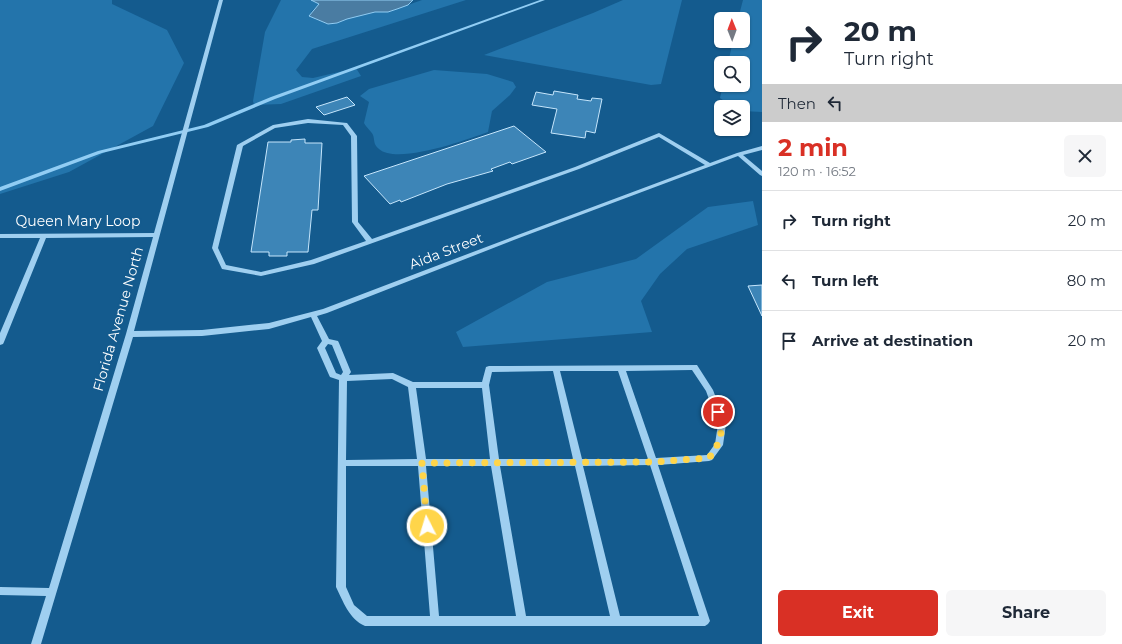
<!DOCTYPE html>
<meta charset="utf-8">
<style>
:root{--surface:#fff;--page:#f6f6f7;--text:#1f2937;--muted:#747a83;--line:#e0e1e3;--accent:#d93025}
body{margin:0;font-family:Montserrat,sans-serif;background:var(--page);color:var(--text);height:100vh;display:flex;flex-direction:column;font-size:15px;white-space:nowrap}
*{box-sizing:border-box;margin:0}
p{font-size:13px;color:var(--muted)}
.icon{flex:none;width:22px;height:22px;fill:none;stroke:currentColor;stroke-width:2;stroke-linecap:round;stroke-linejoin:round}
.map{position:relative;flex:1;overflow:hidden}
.details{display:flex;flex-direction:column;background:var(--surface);width:360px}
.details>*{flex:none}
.top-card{background:#fff;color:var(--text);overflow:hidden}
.needle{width:26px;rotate:359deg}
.buttons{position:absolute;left:714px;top:12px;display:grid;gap:8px}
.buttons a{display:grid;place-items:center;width:36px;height:36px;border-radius:6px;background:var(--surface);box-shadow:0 1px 3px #0004;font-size:20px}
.pin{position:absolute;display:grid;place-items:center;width:34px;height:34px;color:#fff;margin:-17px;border:2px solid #fff;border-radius:50%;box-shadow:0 1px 4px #0007}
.me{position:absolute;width:44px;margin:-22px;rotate:355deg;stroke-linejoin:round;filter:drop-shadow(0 0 3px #0008)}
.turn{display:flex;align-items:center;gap:14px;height:84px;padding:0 16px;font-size:18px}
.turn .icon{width:52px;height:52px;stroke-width:2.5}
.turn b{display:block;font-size:28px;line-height:34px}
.then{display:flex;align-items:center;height:38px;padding:0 16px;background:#0003;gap:8px;font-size:15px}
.round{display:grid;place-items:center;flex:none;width:42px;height:42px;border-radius:6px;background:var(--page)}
.summary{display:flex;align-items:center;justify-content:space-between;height:68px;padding:0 16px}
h1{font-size:24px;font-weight:700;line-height:30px;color:var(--accent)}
.button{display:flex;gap:8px;margin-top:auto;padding:8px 16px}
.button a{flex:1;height:46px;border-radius:6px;background:var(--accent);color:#fff;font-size:16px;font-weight:700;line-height:46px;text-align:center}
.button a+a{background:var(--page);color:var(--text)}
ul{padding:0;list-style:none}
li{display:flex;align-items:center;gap:12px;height:60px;padding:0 16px;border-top:1px solid var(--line)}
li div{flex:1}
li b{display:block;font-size:15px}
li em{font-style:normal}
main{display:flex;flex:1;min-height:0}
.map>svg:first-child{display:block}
</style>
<main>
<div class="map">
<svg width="762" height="644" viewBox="0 0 762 644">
<rect width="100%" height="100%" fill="#145b8e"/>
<!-- green -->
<g fill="#2374ab">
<polygon points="0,0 112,0 112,4 167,30 184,63 153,126 69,172 0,194"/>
<polygon points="281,0 311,0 319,4 311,12 315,19 328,24 337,23 347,19 375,12 388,12 422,0 466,0 312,49 296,70 302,77 313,78 356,68 361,76 281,104 254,105 253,101 265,32"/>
<polygon points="623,0 682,0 661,84 651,85 484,55 593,13"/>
<polygon points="743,0 762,0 762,112 743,111 743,107 733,107 720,98 723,85 743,85 743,63 728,63 733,41 743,41 743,19 738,19"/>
<path d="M434,70L487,74L513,82L516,87L510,95L492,111L488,132C466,140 397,165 379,149C373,144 375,141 373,135C372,132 366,127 364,123L369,102L360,96L369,89Z"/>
<polygon points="753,201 758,225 687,249 660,274 641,301 652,332 463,347 456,332 547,282 636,259 708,207"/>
</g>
<!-- water -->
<polygon fill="#4a7ca2" stroke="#91cdf4" points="311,0 413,0 408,5 397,9 388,12 375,12 347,19 337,23 328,24 309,16 319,4"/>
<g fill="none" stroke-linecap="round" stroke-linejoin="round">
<!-- stream -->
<polygon fill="#91cdf4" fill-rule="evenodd" points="540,0 545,0 275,99 208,127 102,153 0,191 0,187 98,151 204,125 271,97"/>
</g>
<!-- building -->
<g fill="#3d85b7" stroke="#c6e6fc">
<polygon points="554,91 578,95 577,99 591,101 592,98 602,99 595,133 586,131 585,138 551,133 557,109 532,105 536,92 553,95"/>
<polygon points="347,97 355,105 324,115 316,107"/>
<polygon points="514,126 546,152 512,164 510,162 491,169 493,171 447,184 401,202 400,200 390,204 364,176"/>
<polygon points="305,139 305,143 322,143 318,210 312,210 308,252 287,252 287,256 269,256 269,252 251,252 268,142 291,142 291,140"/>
<polygon points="762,285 762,316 748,286"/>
</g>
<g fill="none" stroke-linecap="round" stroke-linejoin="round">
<!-- minor -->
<path fill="#9fcff0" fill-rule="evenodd" d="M219,0H223L134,331L202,330L269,323L323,309L515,236L705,165L659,137L579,169L314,264L261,276L222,269L212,248L237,145L273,125L308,119L347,123L357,136L358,222L372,239L575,167L659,133L710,163L737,153L762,146V150L743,155L762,171V176L760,175L738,156L519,238L327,313L317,316L329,339L338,341L339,343L351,372L349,375L393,373L413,382H482L486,367L489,366L697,365L713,390L726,424L723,445L712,460L709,461L658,465L710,621L708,624L705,626H365C349,619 343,601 336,587L339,380L330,377L329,375L317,348L322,341L311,317L269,329L202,336L133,337L41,644H31L46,596L0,595V587L49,588L126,334L153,237L46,238L4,342L3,344L0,345V333L40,238H0V234L154,233ZM308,123L343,125L351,136L352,222L366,241L311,260L261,272L226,265L218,248L243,146L275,128ZM328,344L332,345L343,372L341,375L336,373L325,348ZM692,370L706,391L718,424L715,444L707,455L656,458L626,371ZM553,371L573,459H499L489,385L492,372ZM560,371H618L648,459H582ZM392,379L408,387L417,459L346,460L347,381ZM416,388H482L490,459H426ZM650,465L699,616H620L583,466ZM346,466H418L430,616H367L354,605L346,587ZM426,466H491L516,616H439ZM500,466H575L610,616H526Z"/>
</g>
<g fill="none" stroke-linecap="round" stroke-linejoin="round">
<!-- route -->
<path stroke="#ffd54a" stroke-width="7" stroke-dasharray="0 12.6" d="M427,526L422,463L653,462L709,458C720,443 725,431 718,412"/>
</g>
<g text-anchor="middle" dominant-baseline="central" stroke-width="4" stroke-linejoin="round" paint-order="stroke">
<!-- street labels -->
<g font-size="14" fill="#fff" stroke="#145b8e">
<text x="78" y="221">Queen Mary Loop</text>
<text transform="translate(446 251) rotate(-21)">Aida Street</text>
<text transform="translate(118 319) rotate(-74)">Florida Avenue North</text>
</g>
</g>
</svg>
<div class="buttons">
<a><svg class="needle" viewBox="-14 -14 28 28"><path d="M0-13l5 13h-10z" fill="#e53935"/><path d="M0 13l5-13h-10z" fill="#747a83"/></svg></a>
<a><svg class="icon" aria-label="search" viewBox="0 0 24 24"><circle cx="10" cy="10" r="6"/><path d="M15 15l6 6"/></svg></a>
<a><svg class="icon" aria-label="layers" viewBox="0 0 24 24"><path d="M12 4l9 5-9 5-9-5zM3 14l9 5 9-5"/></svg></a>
</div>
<div class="pin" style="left:718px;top:412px;background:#d93025"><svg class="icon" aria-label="arrive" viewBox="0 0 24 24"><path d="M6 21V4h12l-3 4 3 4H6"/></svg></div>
<svg class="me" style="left:427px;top:526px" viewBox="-20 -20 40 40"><circle r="17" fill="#ffd54a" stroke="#fff" stroke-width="3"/><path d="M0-11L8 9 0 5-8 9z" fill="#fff"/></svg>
</div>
<section class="details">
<div class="top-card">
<div class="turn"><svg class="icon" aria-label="right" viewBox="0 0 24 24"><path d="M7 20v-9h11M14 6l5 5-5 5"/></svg><div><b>20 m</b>Turn right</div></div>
<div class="then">Then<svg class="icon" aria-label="left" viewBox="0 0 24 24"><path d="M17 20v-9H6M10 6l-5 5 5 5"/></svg></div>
</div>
<div class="summary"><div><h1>2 min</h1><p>120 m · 16:52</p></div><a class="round"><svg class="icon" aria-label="close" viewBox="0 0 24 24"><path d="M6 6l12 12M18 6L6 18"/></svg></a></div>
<ul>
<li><svg class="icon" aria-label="right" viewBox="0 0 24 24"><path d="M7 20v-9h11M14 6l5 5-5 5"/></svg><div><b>Turn right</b></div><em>20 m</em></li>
<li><svg class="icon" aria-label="left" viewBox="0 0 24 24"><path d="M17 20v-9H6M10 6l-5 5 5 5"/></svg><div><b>Turn left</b></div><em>80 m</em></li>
<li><svg class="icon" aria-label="arrive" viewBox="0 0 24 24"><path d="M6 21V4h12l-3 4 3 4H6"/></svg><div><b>Arrive at destination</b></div><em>20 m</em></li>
</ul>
<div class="button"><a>Exit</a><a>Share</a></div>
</section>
</main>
